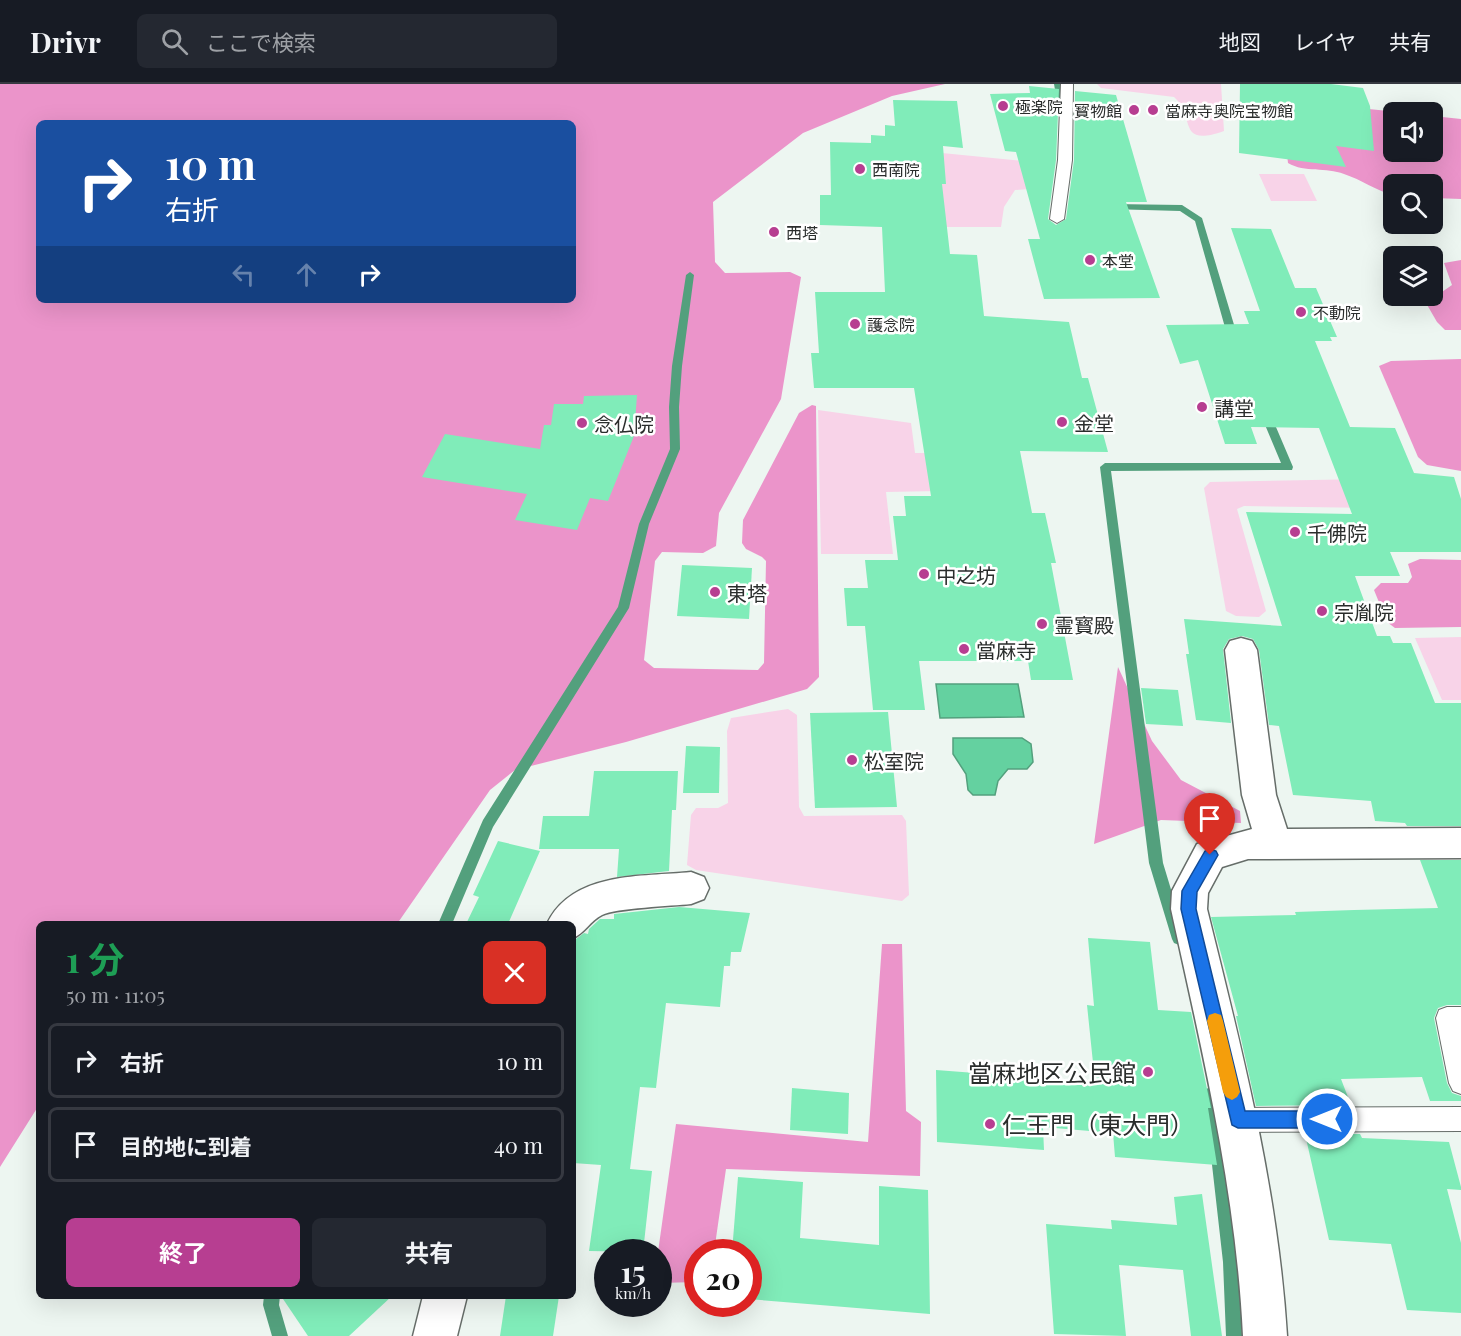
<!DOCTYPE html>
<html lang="ja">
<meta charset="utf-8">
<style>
:root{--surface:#171b24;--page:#242831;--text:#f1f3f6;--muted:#9ea1a6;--line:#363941;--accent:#b73e91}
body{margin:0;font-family:"Playfair Display","Noto Sans JP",serif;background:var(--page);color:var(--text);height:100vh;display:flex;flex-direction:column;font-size:22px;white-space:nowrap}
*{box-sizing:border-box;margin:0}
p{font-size:20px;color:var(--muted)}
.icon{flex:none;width:33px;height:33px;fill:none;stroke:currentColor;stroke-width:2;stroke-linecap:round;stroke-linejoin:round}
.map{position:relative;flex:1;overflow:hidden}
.side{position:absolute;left:36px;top:837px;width:540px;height:378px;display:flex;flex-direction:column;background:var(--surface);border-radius:9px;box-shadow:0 6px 24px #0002}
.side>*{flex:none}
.top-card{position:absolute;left:36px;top:36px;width:540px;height:183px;border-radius:9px;box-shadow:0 6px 24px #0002;background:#1a4fa0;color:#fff;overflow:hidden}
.tools{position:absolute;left:1383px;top:18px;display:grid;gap:12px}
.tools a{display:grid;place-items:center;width:60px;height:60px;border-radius:9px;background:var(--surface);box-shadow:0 6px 24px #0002;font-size:30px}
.speed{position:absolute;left:594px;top:1155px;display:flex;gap:12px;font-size:30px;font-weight:700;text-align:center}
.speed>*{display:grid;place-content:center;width:78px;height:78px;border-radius:50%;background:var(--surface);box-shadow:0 6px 24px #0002;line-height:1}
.speed small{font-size:15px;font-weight:400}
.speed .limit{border:9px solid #d22;background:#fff;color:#111}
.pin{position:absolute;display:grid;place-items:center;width:51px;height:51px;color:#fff;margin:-62px -26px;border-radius:50% 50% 50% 0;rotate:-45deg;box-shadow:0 0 6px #0007}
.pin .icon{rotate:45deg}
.me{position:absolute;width:66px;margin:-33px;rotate:270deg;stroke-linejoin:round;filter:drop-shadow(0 0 4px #0008)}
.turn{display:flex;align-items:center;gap:21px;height:126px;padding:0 30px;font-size:27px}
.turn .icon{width:78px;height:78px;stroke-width:2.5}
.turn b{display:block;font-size:42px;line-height:51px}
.lanes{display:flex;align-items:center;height:57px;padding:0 30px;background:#0003;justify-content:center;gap:30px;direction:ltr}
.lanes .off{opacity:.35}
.round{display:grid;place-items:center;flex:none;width:63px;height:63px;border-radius:9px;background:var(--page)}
.summary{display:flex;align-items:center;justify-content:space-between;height:102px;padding:0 30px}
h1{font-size:36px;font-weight:700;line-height:45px;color:#1e9e55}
.action{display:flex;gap:12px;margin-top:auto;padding:12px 30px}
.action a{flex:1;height:69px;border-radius:9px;background:var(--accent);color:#fff;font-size:24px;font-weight:700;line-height:69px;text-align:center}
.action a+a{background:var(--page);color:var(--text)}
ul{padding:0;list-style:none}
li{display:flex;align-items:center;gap:18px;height:75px;margin:0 12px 9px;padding:0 18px;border:3px solid var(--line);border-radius:9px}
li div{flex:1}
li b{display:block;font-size:22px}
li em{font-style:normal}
header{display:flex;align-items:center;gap:36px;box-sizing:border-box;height:84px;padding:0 30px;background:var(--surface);border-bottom:2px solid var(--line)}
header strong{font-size:28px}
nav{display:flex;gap:33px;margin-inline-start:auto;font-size:21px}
.search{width:420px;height:54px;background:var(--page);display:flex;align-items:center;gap:15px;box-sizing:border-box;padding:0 21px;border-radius:9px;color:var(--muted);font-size:22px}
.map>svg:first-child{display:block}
</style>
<header>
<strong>Drivr</strong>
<div class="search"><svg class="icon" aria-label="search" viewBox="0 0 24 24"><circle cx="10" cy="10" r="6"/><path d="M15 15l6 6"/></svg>ここで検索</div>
<nav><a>地図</a><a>レイヤ</a><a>共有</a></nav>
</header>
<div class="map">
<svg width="1461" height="1252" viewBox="0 0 1461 1252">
<rect width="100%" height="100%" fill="#edf6f1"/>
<!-- green -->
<g fill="#f8d3e8">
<path d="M1097,0H1221L1224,47C1176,64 1196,32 1174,13L1101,4Z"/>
<polygon points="942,69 1045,79 1043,104 1015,106 1004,123 1001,143 939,143"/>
<polygon points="1259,90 1304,90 1317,117 1271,117"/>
<polygon points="818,326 911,339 915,369 933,369 938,407 886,408 893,470 821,470"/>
<polygon points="1368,395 1374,424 1244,422 1237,425 1266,527 1259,533 1236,532 1226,527 1204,404 1210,398"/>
<polygon points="1461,553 1461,616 1442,616 1415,554"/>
<polygon points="788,625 797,631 799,723 804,732 902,731 906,737 909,811 902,817 696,786 687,781 691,731 696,724 718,724 728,719 727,647 731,634"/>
</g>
<!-- forest -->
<g fill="#eb94ca" fill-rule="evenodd">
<path d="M0,0H945L892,12L803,49L713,118L715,178L725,189L790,188L801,193L781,315L719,429L716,462L703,469L662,468L655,477L644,576L654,584L758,586L764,579L766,477L762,473L746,465L742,459L743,436L799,329L812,321L816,322L819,593L807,605L626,658L515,686L490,706L397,840H39V1021L0,1083ZM39,39H573V216H39Z"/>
<path d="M1349,23L1398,28H1394V68H1432L1433,32L1461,35V115L1433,114L1432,100H1394L1393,111C1375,106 1362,96 1344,90C1326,83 1305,89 1288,79L1285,52Z"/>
<polygon points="1461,176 1461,246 1445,246 1437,238 1426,219 1452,201 1444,179"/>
<polygon points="1461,275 1461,387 1427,381 1418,373 1379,282 1391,277"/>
<polygon points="1420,475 1461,476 1461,543 1395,544 1387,538 1374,506 1381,499 1408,499 1412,493 1408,480"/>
<polygon points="1118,583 1152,657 1181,696 1240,727 1241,739 1161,736 1094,760"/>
<polygon points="882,860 902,860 906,1027 921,1038 920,1092 726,1085 714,1168 698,1168 697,1198 659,1199 658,1168 676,1040 868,1058"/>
</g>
<!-- water -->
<g fill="#64d1a0" stroke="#53a07d" stroke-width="1.5">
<polygon points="936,600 1018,600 1024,633 940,634"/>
<polygon points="953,654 1022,654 1031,660 1033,678 1027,685 1008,685 998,697 995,711 973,711 968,706 966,690 953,670"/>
</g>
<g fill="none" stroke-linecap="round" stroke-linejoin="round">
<!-- stream -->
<g fill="#53a07d" fill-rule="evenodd">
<polygon points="1054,0 1062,0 1064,19 1057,17"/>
<polygon points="1112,120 1182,121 1202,134 1238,254 1236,256 1230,256 1228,254 1195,137 1180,127 1109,125 1109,121"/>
<polygon points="690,188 694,191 682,282 679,323 680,365 649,440 629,524 493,743 452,840 438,840 483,736 618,523 639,440 670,365 669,323 672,282 686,191"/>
<polygon points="1265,326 1270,329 1293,383 1292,386 1111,387 1163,779 1186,855 1184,859 1179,861 1174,859 1172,855 1149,779 1100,383 1105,379 1281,379 1260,329"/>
<polygon points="1211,1003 1216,1005 1218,1010 1239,1178 1242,1252 1226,1252 1223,1178 1204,1010 1206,1005"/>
<polygon points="264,1212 280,1212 279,1221 288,1252 272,1252 263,1221"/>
</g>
</g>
<!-- building -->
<g fill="#80ecb9">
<polygon points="1240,0 1331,0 1363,4 1370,22 1374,67 1336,62 1346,83 1239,69"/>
<polygon points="1029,2 1059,5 1056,76 1048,135 1056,141 1066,135 1074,76 1075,7 1116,11 1147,118 1126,118 1160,214 1044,215 1028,155 1040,155 1016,68 1005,67 990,10 1030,9"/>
<polygon points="893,16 957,17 963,64 943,62 946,100 942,100 950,170 977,171 984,232 1069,238 1082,294 1088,294 1108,368 1020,367 1032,429 1045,429 1056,479 1051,479 1073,596 1031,596 1028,577 919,577 925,626 873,626 865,542 847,542 844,504 868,504 865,476 898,476 893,432 906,432 904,412 931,412 914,304 814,304 811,269 819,269 815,208 885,208 882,143 820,141 820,111 831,111 830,58 871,59 871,51 885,52 885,41 895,42"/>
<polygon points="1231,144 1271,145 1295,204 1316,204 1337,253 1330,253 1332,257 1315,257 1350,343 1395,344 1414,389 1454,393 1461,415 1461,468 1390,468 1400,492 1355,492 1377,552 1390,552 1393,559 1411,559 1435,619 1461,619 1461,742 1407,742 1405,739 1375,737 1371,717 1293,711 1279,642 1269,641 1259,566 1253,555 1242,552 1229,555 1223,565 1231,639 1196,636 1186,570 1189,570 1184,535 1282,542 1246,428 1352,430 1319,344 1251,343 1257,360 1225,360 1198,276 1180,280 1166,241 1249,240 1244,227 1260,227"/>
<polygon points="637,311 634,352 608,417 590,414 577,446 515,436 527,410 422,393 445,350 540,365 544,341 551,341 554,320 583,320 584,312"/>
<polygon points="682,481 752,484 749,535 677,532"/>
<polygon points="1141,604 1178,606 1183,642 1146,640"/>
<polygon points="888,628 897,723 815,724 810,629"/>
<polygon points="686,662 720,663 719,709 683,709"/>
<polygon points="594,687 678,687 676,726 672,726 669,787 617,793 619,765 539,765 543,732 589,732"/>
<polygon points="498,757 540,767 508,840 466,840 479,813 473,811"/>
<polygon points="1420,776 1461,776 1461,921 1447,921 1438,924 1434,934 1447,999 1452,1009 1461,1012 1461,1017 1430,1017 1422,993 1341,995 1351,1021 1256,1022 1236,932 1238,932 1211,833 1296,831 1295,828 1354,826 1438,824"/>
<polygon points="679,823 750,829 741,868 731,868 730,882 724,882 720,923 666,919 656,1004 640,1003 630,1085 652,1087 643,1168 589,1167 601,1081 573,1079 573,881 576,855 584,849 588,850 589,845 600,835 614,835 614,830"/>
<polygon points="1088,854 1150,858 1158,926 1191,928 1211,1024 1208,1024 1217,1081 1115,1073 1113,1049 1043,1043 1044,1066 937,1058 936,986 1095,998 1087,921 1094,922"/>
<polygon points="792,1004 849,1009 848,1050 790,1046"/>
<polygon points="1305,1050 1360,1050 1362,1054 1449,1058 1461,1103 1461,1106 1447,1105 1461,1159 1461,1229 1407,1226 1391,1160 1329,1156"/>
<polygon points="738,1093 803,1098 800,1154 879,1161 879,1102 928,1106 930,1230 748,1215 748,1168 732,1168"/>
<polygon points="1202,1110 1222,1252 1191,1252 1183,1186 1119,1181 1126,1252 1054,1250 1046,1140 1112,1145 1111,1136 1177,1141 1174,1113"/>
<polygon points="281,1212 392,1212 349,1252 308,1252"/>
<polygon points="506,1212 559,1212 553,1252 500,1252"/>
</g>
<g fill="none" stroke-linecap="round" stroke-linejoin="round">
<defs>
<g id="lane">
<polygon points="1061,0 1073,0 1072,76 1064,135 1057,139 1050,135 1058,76"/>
<polygon points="1447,923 1461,923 1461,1010 1453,1007 1449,999 1436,934 1439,926"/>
<polygon points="1461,1023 1461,1047 1238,1048 1229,1044 1226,1036 1229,1028 1238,1024"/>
</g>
<g id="street">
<path d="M1241,554L1252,557L1257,566L1276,711L1287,745L1461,744V774L1248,775L1222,783L1208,809L1207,825C1242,966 1278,1106 1287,1252H1243C1236,1106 1202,967 1171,825L1172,807L1197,760L1252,745L1242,711L1225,566L1230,557Z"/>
<path d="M691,788L704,793L709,804L704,815L691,820C672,822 616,824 602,831C590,837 584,850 573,854V840H547C572,787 642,793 691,788Z"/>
<polygon points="423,1212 467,1212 457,1252 413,1252"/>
</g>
</defs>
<!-- lane casing -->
<use href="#lane" stroke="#666d69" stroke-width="2"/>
<!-- street casing -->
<use href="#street" stroke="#666d69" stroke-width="3"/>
<!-- lane -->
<use href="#lane" fill="#fff" fill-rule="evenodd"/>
<!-- street -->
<use href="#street" fill="#fff" fill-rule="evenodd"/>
</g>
<!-- route -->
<polygon fill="#1a73e8" stroke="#114b97" stroke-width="1.5" points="1210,765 1216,767 1218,771 1197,808 1196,825 1245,1027 1327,1027 1333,1029 1336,1035 1333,1041 1327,1044 1238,1044 1232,1041 1181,825 1182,807 1205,767"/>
<!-- slow -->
<polygon fill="#f59e0b" points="1215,929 1221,931 1223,937 1240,1008 1237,1013 1232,1016 1226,1013 1223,1008 1207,937 1209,931"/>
<!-- markers -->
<g fill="#b73e91" stroke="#fff" stroke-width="2">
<circle cx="1003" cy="22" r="6"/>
<circle cx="1134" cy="26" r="6"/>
<circle cx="1153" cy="26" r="6"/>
<circle cx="860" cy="85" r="6"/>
<circle cx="774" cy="148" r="6"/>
<circle cx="1090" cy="176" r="6"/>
<circle cx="1301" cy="228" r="6"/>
<circle cx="855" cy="240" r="6"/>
<circle cx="1202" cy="323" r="6"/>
<circle cx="1062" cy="338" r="6"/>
<circle cx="582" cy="339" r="6"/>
<circle cx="1295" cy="448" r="6"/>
<circle cx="924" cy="490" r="6"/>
<circle cx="715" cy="508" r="6"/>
<circle cx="1322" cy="527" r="6"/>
<circle cx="1042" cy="540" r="6"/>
<circle cx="964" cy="565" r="6"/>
<circle cx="852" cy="676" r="6"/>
<circle cx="1148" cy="988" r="6"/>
<circle cx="990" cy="1040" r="6"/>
</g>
<g text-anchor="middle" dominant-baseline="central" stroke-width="5" stroke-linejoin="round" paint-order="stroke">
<!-- far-poi labels -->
<g font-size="16" fill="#2a2d2c" stroke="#fff" text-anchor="start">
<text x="1015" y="22">極楽院</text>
<text x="1122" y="26" text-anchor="end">寳物館</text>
<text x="1165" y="26">當麻寺奥院宝物館</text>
<text x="872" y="85">西南院</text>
<text x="786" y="148">西塔</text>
<text x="1102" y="176">本堂</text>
<text x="1313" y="228">不動院</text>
<text x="867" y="240">護念院</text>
</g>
<!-- poi labels -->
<g font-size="20" fill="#2a2d2c" stroke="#fff" text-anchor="start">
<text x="1214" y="323">講堂</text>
<text x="1074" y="338">金堂</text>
<text x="594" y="339">念仏院</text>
<text x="1307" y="448">千佛院</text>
<text x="936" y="490">中之坊</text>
<text x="727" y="508">東塔</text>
<text x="1334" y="527">宗胤院</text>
<text x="1054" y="540">霊寳殿</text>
<text x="976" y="565">當麻寺</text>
<text x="864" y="676">松室院</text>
</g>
<!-- near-poi labels -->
<g font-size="24" fill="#2a2d2c" stroke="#fff" text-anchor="end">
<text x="1136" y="988">當麻地区公民館</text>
<text x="1002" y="1040" text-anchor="start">仁王門（東大門）</text>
</g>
</g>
</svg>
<div class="tools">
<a><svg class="icon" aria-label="sound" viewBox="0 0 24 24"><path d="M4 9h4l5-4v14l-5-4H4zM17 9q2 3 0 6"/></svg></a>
<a><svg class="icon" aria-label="search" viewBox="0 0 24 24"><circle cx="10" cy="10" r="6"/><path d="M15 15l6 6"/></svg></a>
<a><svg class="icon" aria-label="layers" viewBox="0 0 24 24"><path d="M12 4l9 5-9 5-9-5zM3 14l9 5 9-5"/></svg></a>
</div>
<div class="speed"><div>15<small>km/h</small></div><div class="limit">20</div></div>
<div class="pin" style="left:1210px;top:771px;background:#d93025"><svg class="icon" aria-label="arrive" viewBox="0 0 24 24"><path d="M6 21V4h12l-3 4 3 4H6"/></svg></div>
<svg class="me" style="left:1327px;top:1035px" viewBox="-20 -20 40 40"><circle r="17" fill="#1a73e8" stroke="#fff" stroke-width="3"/><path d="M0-11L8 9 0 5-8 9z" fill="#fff"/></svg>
<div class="top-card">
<div class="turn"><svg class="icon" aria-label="right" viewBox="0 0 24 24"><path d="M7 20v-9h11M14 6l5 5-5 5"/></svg><div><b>10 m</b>右折</div></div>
<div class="lanes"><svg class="icon off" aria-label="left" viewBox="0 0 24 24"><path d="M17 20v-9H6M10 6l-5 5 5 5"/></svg><svg class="icon off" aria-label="ahead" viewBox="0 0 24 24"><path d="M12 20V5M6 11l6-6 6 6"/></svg><svg class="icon" aria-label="right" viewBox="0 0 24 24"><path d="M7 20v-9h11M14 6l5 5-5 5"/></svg></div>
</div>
<section class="side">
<div class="summary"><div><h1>1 分</h1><p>50 m · 11:05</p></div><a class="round" style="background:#d93025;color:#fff"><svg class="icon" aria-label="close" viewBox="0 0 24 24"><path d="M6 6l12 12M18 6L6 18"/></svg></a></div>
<ul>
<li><svg class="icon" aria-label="right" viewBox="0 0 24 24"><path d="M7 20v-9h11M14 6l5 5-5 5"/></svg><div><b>右折</b></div><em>10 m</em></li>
<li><svg class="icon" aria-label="arrive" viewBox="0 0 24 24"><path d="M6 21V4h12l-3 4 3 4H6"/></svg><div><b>目的地に到着</b></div><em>40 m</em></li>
</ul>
<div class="action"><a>終了</a><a>共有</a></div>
</section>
</div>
